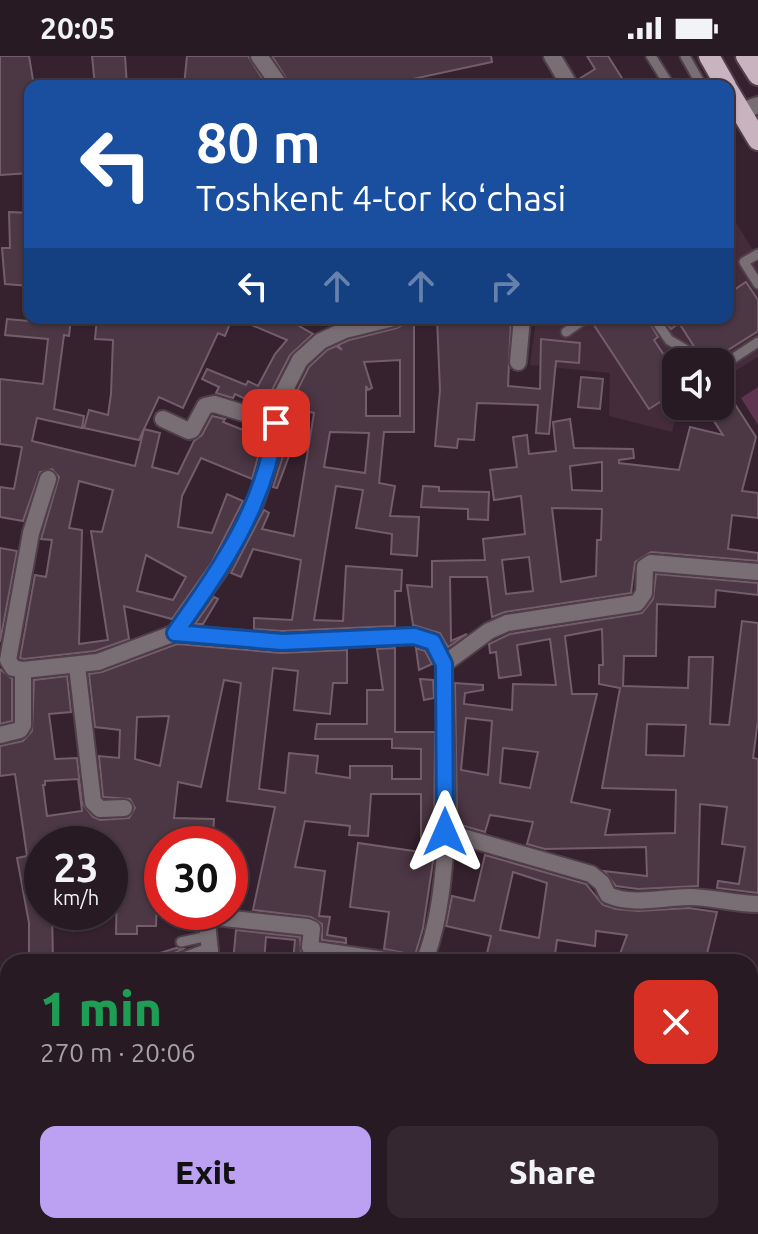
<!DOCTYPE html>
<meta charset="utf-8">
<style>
:root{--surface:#281a22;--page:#34272f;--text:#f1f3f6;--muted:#a5a1a5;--line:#443840;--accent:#bca0f2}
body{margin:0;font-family:Ubuntu,sans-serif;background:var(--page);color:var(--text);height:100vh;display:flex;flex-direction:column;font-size:30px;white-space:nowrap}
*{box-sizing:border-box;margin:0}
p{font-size:26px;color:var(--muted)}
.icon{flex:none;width:44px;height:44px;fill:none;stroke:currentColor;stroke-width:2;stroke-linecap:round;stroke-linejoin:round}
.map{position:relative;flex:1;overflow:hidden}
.side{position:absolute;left:0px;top:898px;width:758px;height:280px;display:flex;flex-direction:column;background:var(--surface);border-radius:24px 24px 0 0;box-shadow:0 2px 6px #0004,0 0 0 2px var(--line)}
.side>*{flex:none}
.hud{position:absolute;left:24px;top:24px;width:710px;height:244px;border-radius:16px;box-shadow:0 2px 6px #0004,0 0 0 2px var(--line);background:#1a4fa0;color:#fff;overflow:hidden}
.tools{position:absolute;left:662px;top:292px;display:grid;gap:16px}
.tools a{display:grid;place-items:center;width:72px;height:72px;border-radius:16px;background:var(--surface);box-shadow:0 2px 6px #0004,0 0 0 2px var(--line);font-size:40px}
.speed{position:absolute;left:24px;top:770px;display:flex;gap:16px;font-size:40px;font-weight:700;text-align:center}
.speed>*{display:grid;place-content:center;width:104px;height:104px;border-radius:50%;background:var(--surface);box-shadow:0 2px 6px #0004,0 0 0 2px var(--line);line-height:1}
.speed small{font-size:20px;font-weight:400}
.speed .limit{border:12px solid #d22;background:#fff;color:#111}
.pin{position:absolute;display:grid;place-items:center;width:68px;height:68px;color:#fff;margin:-34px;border-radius:16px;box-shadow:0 4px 12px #0006}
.me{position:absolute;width:88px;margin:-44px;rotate:0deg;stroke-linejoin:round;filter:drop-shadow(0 0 6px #0008)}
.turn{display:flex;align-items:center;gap:28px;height:168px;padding:0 40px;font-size:36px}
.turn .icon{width:104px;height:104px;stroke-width:2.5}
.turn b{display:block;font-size:56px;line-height:68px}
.lanes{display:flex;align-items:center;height:76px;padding:0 40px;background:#0003;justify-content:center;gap:40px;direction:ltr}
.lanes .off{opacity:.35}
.round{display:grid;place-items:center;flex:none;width:84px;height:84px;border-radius:16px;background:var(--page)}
.summary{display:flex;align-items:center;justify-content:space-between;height:136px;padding:0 40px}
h1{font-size:48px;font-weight:800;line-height:60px;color:#1e9e55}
.button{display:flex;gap:16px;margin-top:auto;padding:16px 40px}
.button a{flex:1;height:92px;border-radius:16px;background:var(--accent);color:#111;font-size:32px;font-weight:800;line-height:92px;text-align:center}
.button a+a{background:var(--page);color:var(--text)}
.status{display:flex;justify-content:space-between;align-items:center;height:56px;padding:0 40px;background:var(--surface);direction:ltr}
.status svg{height:22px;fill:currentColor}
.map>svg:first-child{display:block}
</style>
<div class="status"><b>20:05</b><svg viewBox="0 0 49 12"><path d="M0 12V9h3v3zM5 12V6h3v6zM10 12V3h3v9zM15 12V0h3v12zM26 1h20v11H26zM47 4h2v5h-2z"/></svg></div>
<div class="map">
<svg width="758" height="1178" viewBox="0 0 758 1178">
<rect width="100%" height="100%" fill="#35222e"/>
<!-- built -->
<polygon fill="#442c3a" points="728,154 758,202 758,301 720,324 720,306 676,306 676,350 686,350 676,361 672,376 609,360 610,317 530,309 536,262 728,262"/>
<!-- green -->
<polygon fill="#5d354e" points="758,331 758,369 741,342"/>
<!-- building -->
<g fill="#4c3744" stroke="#745d6a" stroke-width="2" fill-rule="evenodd">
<polygon points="0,0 29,0 34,30 30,30 30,117 0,119"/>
<polygon points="92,0 125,0 127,30 95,30"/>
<polygon points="187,0 248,0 267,30 184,30"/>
<polygon points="272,0 491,0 492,6 408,24 409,30 291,30"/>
<polygon points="587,0 608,0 627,30 581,30 579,23 595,13"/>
<polygon points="9,156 30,157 30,230 5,228 2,192 10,192"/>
<polygon points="746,226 758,244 758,275 709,306 704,306 679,267 671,273 663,262 728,262 728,238"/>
<path d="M41,262H71L69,280L64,279L54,353L84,360L82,372L37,362L32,385L135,410L144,373L139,384L84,372L89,354L108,359L111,338L113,284L95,283L97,262H232L225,280L218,277L183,352L159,341L144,373L160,377L152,411L178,418L194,385L202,379L212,360L225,363L223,366L263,382L252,423L201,402L182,440L178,471L212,477L227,438L243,445L212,506L172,563L124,550L129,583L95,595L24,603L20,602L35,519L46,521L52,484L41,483L59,421L52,413L40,416L23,465L0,461V431L14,433L22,391L0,388V323L43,328L48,283L5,279L7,263L40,266ZM79,425L113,434L102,476L91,475L108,584L79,588L82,474L69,472ZM146,499L186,521L173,544L137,535Z"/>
<polygon points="235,262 271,262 280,265 285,262 313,278 290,299 272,334 268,353 235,338 233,342 216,337 219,331 202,323 207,313 246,329 248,325 258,330 275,298 287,284"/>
<path d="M405,262H411L414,265V376H384L379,427L395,430L390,460L419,461L417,500L391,498L392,478L356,472L363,434L336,430L314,564L343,565L346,510L402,514L401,535H395V570L282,575L254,573V562L292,564L301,504L253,493L241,521L231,517L264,454L269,457L262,473L294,480L314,357L306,355L277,432L273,431L282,403L293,343L309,311L327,294L336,290L342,294L338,289L349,284L397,272L402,269ZM400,304V360H366V330L368,334L372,332L364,306ZM330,376L369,377L365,417L324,411Z"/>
<polygon points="437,262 511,262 508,330 540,333 541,283 580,287 579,307 556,305 549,378 536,377 538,349 477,347 474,384 458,383 457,392 435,390 440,334"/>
<polygon points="593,262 647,262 658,281 654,284 676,317 676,336 649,353 592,266"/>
<polygon points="581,321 603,323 600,353 578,351"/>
<path d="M720,325L756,381L742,435L758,437V462L732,459L728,493L758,497V505L651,496L635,506L631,537L505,556L492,561L487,521H450L451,585L467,578L448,591L440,577L413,569L407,529L432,531V505L485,504L483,483L525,478L521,440L494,444L490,414L517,411L513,381L527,379L529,398L556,395L553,366L570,363L574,392L633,393L634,402L619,404V407L679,414L690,371L723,379L710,359L720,353ZM602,406V435L572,434L570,410ZM552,452L602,453L601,484H597L596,520L561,526ZM529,501L533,535L506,538L502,504Z"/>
<polygon points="423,430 439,431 439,435 489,436 488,464 468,463 468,453 421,451"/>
<polygon points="0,492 17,495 0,586"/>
<path d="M656,518L758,527V539L716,534L715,551L657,548L656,600H624L623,630L688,632L689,601H713L710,668L729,669L742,565L758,567V664L753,702L758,703V837L717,832L718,825L739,828L745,791L722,788L727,751L700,748L698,830L638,833L616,830L604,815L647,820L646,791L545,793L527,788L533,766L490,759L485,776L457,768L455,627L483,629V634L465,637L464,648L512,654L513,628L556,629L550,583L517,589L521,619L499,622L496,596L490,597L489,588L510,578L642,557L653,543ZM602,573L603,609H599V628L620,632L602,732L676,734L675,777L605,779L610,754L571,746L597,638H572L565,580ZM466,662L492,665L488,719L461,714ZM647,668L686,669L684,700L646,699ZM503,692L538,696L530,732L500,727Z"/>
<polygon points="214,541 218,543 203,568 195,568"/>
<path d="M177,588L281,597L347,594V627H333L330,658L294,654L298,615L273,612L259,733L285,737L289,697L318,700L316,717L350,722V710H392V723H421V693L392,692V683H315L317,668H367V634H383L377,593L395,592V676H435L434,799L423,872L413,906H409L404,897L384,893L389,856L350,851L358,787L421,796V738H371L368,780L349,779L350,770L305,765L295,811L325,815L319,860L330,861L327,879L346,882V887L322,884V868L311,861L253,854L275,751L227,745L241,627L224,624L201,731L178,726L174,762L214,763L213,780L171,778V788H162V848H157L156,870H137V878H116L117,833L110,834V788H40L42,856H52L53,906H29V867L17,802L27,800L23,772L15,718L0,720V690L23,685L32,675L34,624L67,620L71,656L49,658L55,703L77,702L82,747L93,761L100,764L129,762L135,752L130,743L103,741L99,700L119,702L120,674L95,671L89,618L102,616ZM169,660L160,710L135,703L137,661ZM78,723L82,755L47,760L43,729H45V725Z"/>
<polygon points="416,592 425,595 432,608 419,614"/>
<polygon points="0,613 12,623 12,665 0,668"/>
<polygon points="420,623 433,624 434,642 424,644"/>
<path d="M485,799L586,828L603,849L616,853L638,855L689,852L717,856L705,906H617L627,879L596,875L595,890L557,884L554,906H485L491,880L446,870L452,840L474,845ZM513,816L547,827L539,882L500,874Z"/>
<polygon points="69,856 85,856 88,872 73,875"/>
<polygon points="187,856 195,856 196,871 186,871"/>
<polygon points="236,874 300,881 301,897 309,903 321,906 293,906 295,884 266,881 264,906 233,906"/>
<polygon points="176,892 183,893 172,898 169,906 141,906 141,903"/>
</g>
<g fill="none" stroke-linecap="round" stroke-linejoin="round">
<defs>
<g id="service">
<polyline points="651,0 670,30"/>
<polyline points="685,0 702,30"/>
<polyline points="758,198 744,206 758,228"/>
<polyline points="654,262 669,284 688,295 696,306"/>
<polyline points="566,276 586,262"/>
<polyline points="720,311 758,286"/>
<polyline points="181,886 208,880"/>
<polyline points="581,1178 584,1170"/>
</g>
<g id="minor">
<polyline points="259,0 280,30"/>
<polyline points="552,0 570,30"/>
<polyline points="728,60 758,49"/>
<polyline points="518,306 522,262"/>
<polyline points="163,363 189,375 192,374 205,350 214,348 276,367"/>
<path d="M175,577L282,586L414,580L433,586L444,608C445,694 456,828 424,906"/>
<polyline points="444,608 489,575 507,567 637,547 644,537 645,511 651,507 758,516"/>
<polyline points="77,610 93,746 100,753 124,752"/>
<polyline points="23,614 13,612 8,604 31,477 48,423"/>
<polyline points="0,679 20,674 23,669 23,614 98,606 175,577 221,512 256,445 271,401 282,339 300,304 321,285 345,274 394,262"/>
<path d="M445,776L591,818L602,827L608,839C633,850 663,841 689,841C712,841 735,848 758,848"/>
<polyline points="206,856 211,906"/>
<polyline points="206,860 307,871 312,873 310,891 315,894 398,906"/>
<polyline points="180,906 210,895"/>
<polyline points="0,939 8,940"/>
<polyline points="80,1178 83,1170"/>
</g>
<g id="primary">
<polyline points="709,0 726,30"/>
<polyline points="746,0 758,19"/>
<polyline points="728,34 758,84"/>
</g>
</defs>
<!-- service casing -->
<use href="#service" stroke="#503e49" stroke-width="13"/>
<!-- minor casing -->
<use href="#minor" stroke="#503e49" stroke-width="20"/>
<!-- primary casing -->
<use href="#primary" stroke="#503e49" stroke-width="24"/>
<!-- service -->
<use href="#service" stroke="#796e74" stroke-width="9"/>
<!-- minor -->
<use href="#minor" stroke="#796e74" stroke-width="16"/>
<!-- primary -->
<use href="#primary" stroke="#c9b3bf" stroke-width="20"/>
</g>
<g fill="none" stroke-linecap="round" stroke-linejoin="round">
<defs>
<path id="route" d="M276,367C266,448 221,513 175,577L282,586L414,580L433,586L444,608L445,776"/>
</defs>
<!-- route casing -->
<use href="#route" stroke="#114b97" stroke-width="20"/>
<!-- route -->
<use href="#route" stroke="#1a73e8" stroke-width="14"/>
</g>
</svg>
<div class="tools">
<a><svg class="icon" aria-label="sound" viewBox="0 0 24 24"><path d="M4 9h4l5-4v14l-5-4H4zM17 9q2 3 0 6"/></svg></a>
</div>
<div class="speed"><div>23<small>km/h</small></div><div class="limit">30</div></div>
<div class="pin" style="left:276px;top:367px;background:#d93025"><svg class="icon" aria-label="arrive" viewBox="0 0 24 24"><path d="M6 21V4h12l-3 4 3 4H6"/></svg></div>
<svg class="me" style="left:445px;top:776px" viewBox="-20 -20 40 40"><path d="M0-17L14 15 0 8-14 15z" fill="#1a73e8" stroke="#fff" stroke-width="4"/></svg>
<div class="hud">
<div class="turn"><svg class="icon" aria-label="left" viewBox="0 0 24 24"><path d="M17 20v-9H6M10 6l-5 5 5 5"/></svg><div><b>80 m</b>Toshkent 4-tor koʻchasi</div></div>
<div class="lanes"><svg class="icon" aria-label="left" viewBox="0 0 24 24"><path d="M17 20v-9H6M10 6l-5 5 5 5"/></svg><svg class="icon off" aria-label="ahead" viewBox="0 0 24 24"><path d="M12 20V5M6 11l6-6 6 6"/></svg><svg class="icon off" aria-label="ahead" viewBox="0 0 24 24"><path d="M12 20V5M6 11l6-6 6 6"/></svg><svg class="icon off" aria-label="right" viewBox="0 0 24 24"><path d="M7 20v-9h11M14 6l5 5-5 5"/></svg></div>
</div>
<section class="side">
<div class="summary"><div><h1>1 min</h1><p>270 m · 20:06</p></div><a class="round" style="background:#d93025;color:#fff"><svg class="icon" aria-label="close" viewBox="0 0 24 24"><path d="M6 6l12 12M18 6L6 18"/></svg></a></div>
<div class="button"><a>Exit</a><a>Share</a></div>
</section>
</div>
